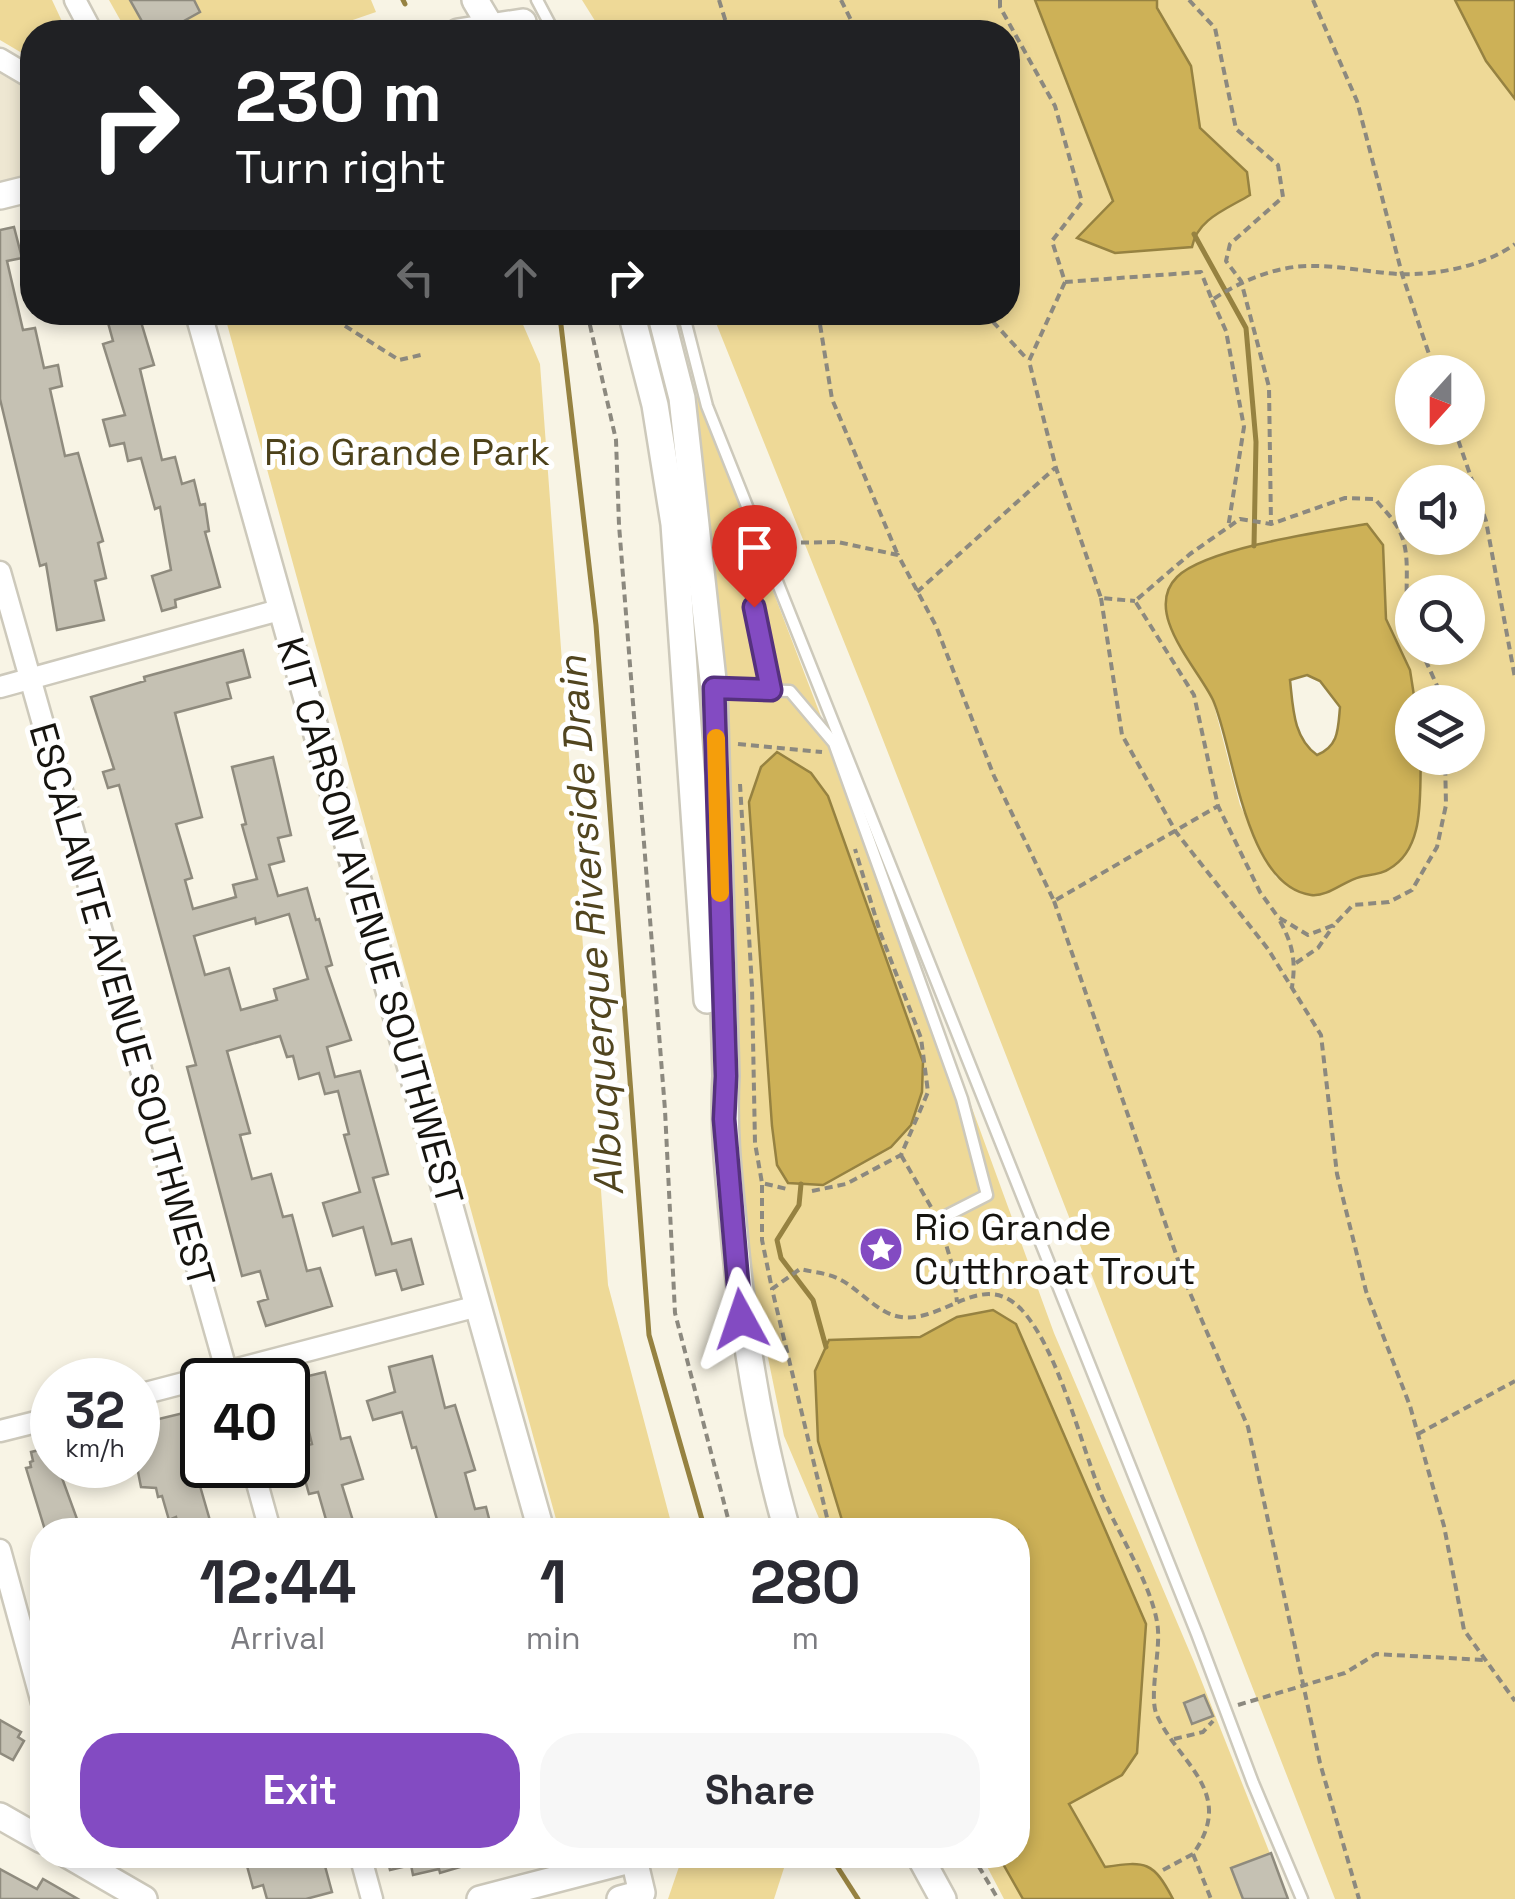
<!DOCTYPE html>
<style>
:root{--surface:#fff;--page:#f7f7f7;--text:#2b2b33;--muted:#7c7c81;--accent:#834bc2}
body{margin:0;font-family:"Space Grotesk",sans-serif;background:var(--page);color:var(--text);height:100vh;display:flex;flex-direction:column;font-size:38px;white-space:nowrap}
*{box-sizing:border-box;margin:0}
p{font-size:32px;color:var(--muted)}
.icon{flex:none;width:55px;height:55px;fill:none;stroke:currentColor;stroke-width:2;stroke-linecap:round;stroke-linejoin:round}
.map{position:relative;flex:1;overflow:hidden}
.details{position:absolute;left:30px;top:1518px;width:1000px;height:350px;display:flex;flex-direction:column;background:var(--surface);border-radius:40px;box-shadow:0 5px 15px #0003}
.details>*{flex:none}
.guide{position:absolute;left:20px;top:20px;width:1000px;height:305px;border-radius:40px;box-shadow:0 5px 15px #0003;background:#202124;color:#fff;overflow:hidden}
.needle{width:65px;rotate:201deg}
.buttons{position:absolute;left:1395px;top:355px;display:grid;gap:20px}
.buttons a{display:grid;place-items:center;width:90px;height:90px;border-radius:50%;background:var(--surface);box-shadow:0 5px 15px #0003;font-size:50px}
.speed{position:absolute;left:30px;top:1358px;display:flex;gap:20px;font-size:50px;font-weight:700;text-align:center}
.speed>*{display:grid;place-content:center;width:130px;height:130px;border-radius:50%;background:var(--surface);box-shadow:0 5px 15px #0003;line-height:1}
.speed small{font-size:25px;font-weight:400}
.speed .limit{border:5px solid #111;border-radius:15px;background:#fff;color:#111}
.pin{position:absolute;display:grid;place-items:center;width:85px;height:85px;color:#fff;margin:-102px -42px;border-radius:50% 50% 50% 0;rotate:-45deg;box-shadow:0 0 10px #0007}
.pin .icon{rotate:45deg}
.me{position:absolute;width:110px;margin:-55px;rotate:355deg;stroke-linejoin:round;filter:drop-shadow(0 0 8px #0008)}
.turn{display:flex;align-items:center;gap:35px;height:210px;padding:0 50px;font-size:45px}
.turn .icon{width:130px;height:130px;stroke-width:2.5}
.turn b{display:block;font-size:70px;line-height:85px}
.lanes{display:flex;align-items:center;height:95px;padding:0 50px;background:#0003;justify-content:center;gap:50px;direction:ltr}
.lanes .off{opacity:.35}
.eta{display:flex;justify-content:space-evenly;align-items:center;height:170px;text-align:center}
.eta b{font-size:60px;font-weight:700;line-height:70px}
.cta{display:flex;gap:20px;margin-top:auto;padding:20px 50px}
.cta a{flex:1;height:115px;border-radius:40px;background:var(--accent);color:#fff;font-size:40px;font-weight:700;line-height:115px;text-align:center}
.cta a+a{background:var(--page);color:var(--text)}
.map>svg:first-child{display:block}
</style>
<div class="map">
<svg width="1515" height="1899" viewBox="0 0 1515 1899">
<rect width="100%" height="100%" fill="#f8f4e5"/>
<!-- built -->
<polygon fill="#eee7d2" points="0,59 32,78 32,188 0,196"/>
<!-- green -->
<g fill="#eed997" fill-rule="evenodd">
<polygon points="0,0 52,0 67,32 32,32 32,59 0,40"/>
<polygon points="109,0 371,0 376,12 318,32 127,32"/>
<path d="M582,0H1035L1113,201L1194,234L1201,225L1250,194L1247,172L1200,128L1191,66L1157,8V0H1455L1486,61L1515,99V1899H1335L869,704L712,313L1008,312V32H602ZM1412,372H1468V428H1412ZM1412,482H1468V538H1412ZM1383,545L1386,619L1410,670L1415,702H1468V758H1421L1418,817L1389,870L1343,881L1328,893L1276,877L1240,805L1213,701ZM1412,592H1468V648H1412Z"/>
<polygon points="224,313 518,313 540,364 608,1285 673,1530 559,1530"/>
<polygon points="697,392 893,905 925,979 1054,1333 1194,1662 1288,1899 1004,1899 981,1855 1018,1855 1018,1530 824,1530 784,1436 756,1299 706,992"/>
<polygon points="683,1855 770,1855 779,1858 784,1868 774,1899 668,1899"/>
</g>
<!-- water -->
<g fill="#cdb157" stroke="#968241" stroke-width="2.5" fill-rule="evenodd">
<path d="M1035,0H1157V8L1191,66L1200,128L1247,172L1250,195C1227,209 1197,219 1192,247L1115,253L1077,238L1113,201Z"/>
<polygon points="1455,0 1515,0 1515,99 1486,61"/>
<path d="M1367,524L1383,545L1386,619L1410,670L1415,702H1412V758H1421C1419,794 1426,848 1389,869C1382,874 1369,875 1360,877C1344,881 1328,897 1311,895C1244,886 1234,747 1213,700C1198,668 1142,612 1177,577C1206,548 1325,531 1367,524ZM1307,675L1320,681L1340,707C1338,729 1339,746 1317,755C1293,738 1293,707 1290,680Z"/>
<polygon points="777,752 811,773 828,796 923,1062 922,1092 911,1125 891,1147 823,1185 788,1183 777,1165 772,1126 749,802 761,767"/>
<path d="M993,1310L1016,1324L1146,1624L1137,1753L1122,1775L1069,1804L1105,1867C1146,1861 1153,1861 1173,1899H1023L998,1855H1018V1530H845L818,1441L815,1371L829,1340L920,1337L957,1317Z"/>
</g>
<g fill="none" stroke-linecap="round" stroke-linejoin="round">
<!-- stream -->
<g stroke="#968241" stroke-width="5">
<polyline points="403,0 405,4"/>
<polyline points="1194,234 1246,328 1256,442 1254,546"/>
<polyline points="556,312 561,325 596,625 649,1335 705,1530"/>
<polyline points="801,1184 799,1205 777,1240 781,1258 813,1300 826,1347"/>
<polyline points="831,1857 858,1899"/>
</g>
</g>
<!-- building -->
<g fill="#c5c1b3" stroke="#8f8b7e" stroke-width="2.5" fill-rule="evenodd">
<polygon points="130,0 194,0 200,12 164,32 148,32"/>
<polygon points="14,227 22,258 7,261 23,330 35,328 44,368 58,365 62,386 50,389 65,456 78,453 103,541 98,543 106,578 95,581 104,620 57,630 46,564 40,566 0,399 0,230"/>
<polygon points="130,312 138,312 154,365 140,369 162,460 175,457 182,484 194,480 200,505 205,504 209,531 205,532 220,587 175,600 176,607 162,611 152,576 171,570 160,507 155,509 141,458 128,461 124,443 110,446 103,420 125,415 103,344 113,341 107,319"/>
<path d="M243,650L250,677L227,683L231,698L175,713L202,817L176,824L192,878L185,880L193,909L236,897L233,885L257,879L242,825L246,824L232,767L273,757L291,835L278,838L284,861L269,865L278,896L307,888L316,920L319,919L332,965L326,967L351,1040L327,1047L335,1077L360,1071L388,1174L373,1178L392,1244L411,1239L423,1284L402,1290L396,1270L376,1275L363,1227L333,1236L323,1203L360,1192L344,1135L349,1134L338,1091L325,1094L319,1073L299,1079L293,1056L287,1057L280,1036L227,1051L250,1133L240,1135L252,1179L271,1174L283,1217L292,1215L307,1271L320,1268L332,1306L266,1326L258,1302L268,1299L260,1271L242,1276L187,1067L196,1065L119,785L108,788L103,772L114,769L91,697L145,681L144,677ZM289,914L308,979L274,989L277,1000L241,1010L229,968L205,975L194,936L255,918L256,924Z"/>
<polygon points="432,1356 445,1408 455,1405 475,1470 465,1473 475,1509 486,1507 492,1530 440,1530 416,1447 412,1448 402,1412 373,1420 367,1401 395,1392 389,1367"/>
<polygon points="325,1372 341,1439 350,1437 363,1479 342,1485 353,1521 344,1524 346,1530 329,1530 318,1492 309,1494 296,1448 312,1444 296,1379"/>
<polygon points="196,1410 200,1425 187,1428 197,1470 204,1468 208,1484 200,1486 211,1524 180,1530 176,1517 169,1520 162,1496 158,1497 156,1488 141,1487 138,1472 138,1424"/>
<polygon points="52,1447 52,1465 90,1465 90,1471 62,1478 81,1530 45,1530 26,1468 31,1467 30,1462 33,1461 31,1452"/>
<polygon points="1204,1695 1213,1716 1192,1724 1184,1703"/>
<polygon points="0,1720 21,1732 18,1737 24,1741 13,1760 0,1753"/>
<polygon points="1271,1853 1288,1899 1243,1899 1231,1868"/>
<polygon points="244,1855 322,1855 332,1892 306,1899 267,1899 263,1885 253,1888"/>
<polygon points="386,1855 487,1855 487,1859 440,1873 439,1869 413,1875 411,1865 390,1870"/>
<polygon points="0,1869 37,1889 43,1879 78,1899 0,1899"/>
</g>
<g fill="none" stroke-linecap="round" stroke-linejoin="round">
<defs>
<g id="service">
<polyline points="537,0 554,32"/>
<polyline points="683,312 707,406 1197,1634 1253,1783 1302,1899"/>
<polyline points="754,607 771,690"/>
<polyline points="713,689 790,691 834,743 962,1099 987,1195 938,1220"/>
</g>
<g id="minor">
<polyline points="75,0 92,32"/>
<polyline points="0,59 32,78"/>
<polyline points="0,572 229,1380"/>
<polyline points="0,687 283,609"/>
<polyline points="138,1395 478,1306"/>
<polyline points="0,1431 52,1418"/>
<polyline points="252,1465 270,1530"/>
<polyline points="0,1550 42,1703"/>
<polyline points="360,1855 372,1899"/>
</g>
<g id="tertiary">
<polyline points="475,0 494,32"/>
<polyline points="458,32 523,22"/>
<polyline points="0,196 32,188"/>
<polyline points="198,312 541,1530"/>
<polyline points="631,312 655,405 674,524 707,1000"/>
<path d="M660,312L682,398L714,689L726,1076C723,1125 728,1172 733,1221C742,1326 758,1428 787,1530"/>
<polyline points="0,1816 42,1840"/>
<polyline points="68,1855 144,1899"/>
<polyline points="919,1855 943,1899"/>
<polyline points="480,1899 634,1859"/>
<polyline points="620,1899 642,1893 633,1855"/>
</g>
</defs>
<!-- service casing -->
<use href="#service" stroke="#cdc9bb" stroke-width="15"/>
<!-- minor casing -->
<use href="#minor" stroke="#cdc9bb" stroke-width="25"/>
<!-- tertiary casing -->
<use href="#tertiary" stroke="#cdc9bb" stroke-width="30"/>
<!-- path -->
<g stroke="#8c897f" stroke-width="4" stroke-dasharray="8 5" stroke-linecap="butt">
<polyline points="719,0 729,32"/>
<polyline points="841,0 857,32"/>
<path d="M1000,0V7L1055,106L1082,202L1052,241L1065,282L1201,272L1212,300C1240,281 1278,265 1313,266C1341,266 1369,272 1397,274C1434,276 1485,266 1515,244"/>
<polyline points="1189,0 1215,28 1236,129 1278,165 1283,197 1230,244 1226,261 1241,281 1269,387 1271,524"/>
<polyline points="1313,0 1357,101 1402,274 1435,372"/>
<polyline points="1065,282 1029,361 1056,468 1101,598 1135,601"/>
<polyline points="1212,300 1226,331 1244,427 1228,528"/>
<polyline points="323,312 399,360 425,354"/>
<polyline points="587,312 616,440 619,525 665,1110 675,1313 731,1530"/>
<polyline points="818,312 832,399 897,553"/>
<polyline points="984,312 1028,360"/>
<polyline points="1454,428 1486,521 1515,678"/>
<polyline points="775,543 838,542 898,555 936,626 994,776 1054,901 1218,806"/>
<polyline points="917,592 1055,468"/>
<polyline points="1101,598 1122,735 1176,832 1268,949 1321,1035 1337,1174 1366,1291 1410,1406 1444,1526 1464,1630 1515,1701"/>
<path d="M1412,630C1400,600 1414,561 1400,532C1395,520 1383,509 1375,499L1345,498L1271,524L1240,519L1190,554L1135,601L1194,695L1218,806L1260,892L1278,917L1308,935L1334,925L1353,905L1389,902L1412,890L1437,847L1446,805L1445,758"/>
<polyline points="1420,648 1439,690 1440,702"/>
<polyline points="738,744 822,752"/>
<polyline points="740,784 752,987 755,1143 762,1183 787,1189"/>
<polyline points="1054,901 1187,1286 1248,1427 1320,1763 1359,1899"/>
<path d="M1280,921C1293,945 1296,961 1292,987"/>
<polyline points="1296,963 1318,948 1334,925"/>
<polyline points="901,1155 931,1207"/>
<polyline points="762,1185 762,1240 772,1289"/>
<polyline points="812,1191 846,1184 901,1155 928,1092 921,1038 880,932 855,849"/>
<polyline points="943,1234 953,1268 957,1302"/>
<polyline points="1418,1434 1515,1381"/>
<path d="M830,1530L772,1289L800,1269C812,1272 826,1273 837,1278C858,1287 877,1314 901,1317C944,1323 982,1269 1021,1309C1058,1349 1079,1438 1099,1489C1115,1528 1150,1581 1157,1622C1162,1646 1149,1692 1156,1713C1176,1762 1238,1791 1193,1854L1211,1899"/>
<polyline points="1238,1705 1345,1673 1376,1654 1483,1660"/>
<polyline points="1174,1739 1203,1732 1213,1721"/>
<polyline points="972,1855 998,1899"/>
<polyline points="1163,1870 1193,1854"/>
</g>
<!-- service -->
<use href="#service" stroke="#fff" stroke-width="10"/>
<!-- minor -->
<use href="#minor" stroke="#fff" stroke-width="20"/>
<!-- tertiary -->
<use href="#tertiary" stroke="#fff" stroke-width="25"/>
</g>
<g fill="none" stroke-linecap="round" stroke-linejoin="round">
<defs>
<polyline id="route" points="741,1319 724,1119 726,1076 714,688 771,690 754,607"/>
</defs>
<!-- route casing -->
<use href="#route" stroke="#55317e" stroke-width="25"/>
<!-- route -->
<use href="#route" stroke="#834bc2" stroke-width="18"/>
<!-- slow -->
<polyline stroke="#f59e0b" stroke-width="18" points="716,738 720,893"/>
</g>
<!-- icons -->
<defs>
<symbol id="sight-disc" viewBox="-11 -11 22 22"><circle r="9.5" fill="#834bc2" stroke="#fff"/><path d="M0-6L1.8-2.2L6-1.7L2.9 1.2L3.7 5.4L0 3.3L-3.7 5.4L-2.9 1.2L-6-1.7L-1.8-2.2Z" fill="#fff"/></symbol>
</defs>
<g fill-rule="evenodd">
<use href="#sight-disc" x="856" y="1224" width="50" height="50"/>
</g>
<g text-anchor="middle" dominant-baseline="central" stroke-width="10" stroke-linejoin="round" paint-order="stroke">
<!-- park labels -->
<g font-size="38" fill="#4c411a" stroke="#fff">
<text x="407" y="452">Rio Grande Park</text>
</g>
<!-- street labels -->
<g font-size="38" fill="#16140f" stroke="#fff">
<text transform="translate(370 921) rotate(74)">KIT CARSON AVENUE SOUTHWEST</text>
<text transform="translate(122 1005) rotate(74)">ESCALANTE AVENUE SOUTHWEST</text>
</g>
<!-- poi labels -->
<g font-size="38" fill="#16140f" stroke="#fff" text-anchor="start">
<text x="914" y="1227">Rio Grande<tspan x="914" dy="44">Cutthroat Trout</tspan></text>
</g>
<!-- water labels -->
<g font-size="40" font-style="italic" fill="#51451f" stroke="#fff">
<text transform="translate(591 926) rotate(-94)">Albuquerque Riverside Drain</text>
</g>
</g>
</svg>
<div class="buttons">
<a><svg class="needle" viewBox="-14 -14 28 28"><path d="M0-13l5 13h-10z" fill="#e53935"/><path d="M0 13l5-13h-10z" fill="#7c7c81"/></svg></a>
<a><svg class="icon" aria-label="sound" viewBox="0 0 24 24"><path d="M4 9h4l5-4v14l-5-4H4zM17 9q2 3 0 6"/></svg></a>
<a><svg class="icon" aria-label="search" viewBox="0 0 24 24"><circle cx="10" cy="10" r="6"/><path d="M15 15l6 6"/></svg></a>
<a><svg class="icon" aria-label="layers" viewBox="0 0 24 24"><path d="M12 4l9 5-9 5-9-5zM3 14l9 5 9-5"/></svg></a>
</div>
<div class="speed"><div>32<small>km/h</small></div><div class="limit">40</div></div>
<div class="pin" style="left:754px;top:607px;background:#d93025"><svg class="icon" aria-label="arrive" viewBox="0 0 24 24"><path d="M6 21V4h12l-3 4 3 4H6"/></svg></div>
<svg class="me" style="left:741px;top:1319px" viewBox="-20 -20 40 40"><path d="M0-17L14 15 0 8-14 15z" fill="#834bc2" stroke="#fff" stroke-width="4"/></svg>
<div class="guide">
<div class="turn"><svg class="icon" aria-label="right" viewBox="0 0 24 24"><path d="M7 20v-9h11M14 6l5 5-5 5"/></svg><div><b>230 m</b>Turn right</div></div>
<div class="lanes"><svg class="icon off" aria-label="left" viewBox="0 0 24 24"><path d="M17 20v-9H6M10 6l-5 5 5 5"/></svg><svg class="icon off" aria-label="ahead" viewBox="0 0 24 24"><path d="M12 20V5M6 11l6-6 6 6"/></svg><svg class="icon" aria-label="right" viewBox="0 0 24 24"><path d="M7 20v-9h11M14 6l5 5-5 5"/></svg></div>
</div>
<section class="details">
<div class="eta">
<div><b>12:44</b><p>Arrival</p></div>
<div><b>1</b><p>min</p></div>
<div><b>280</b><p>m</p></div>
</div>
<div class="cta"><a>Exit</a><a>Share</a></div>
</section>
</div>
